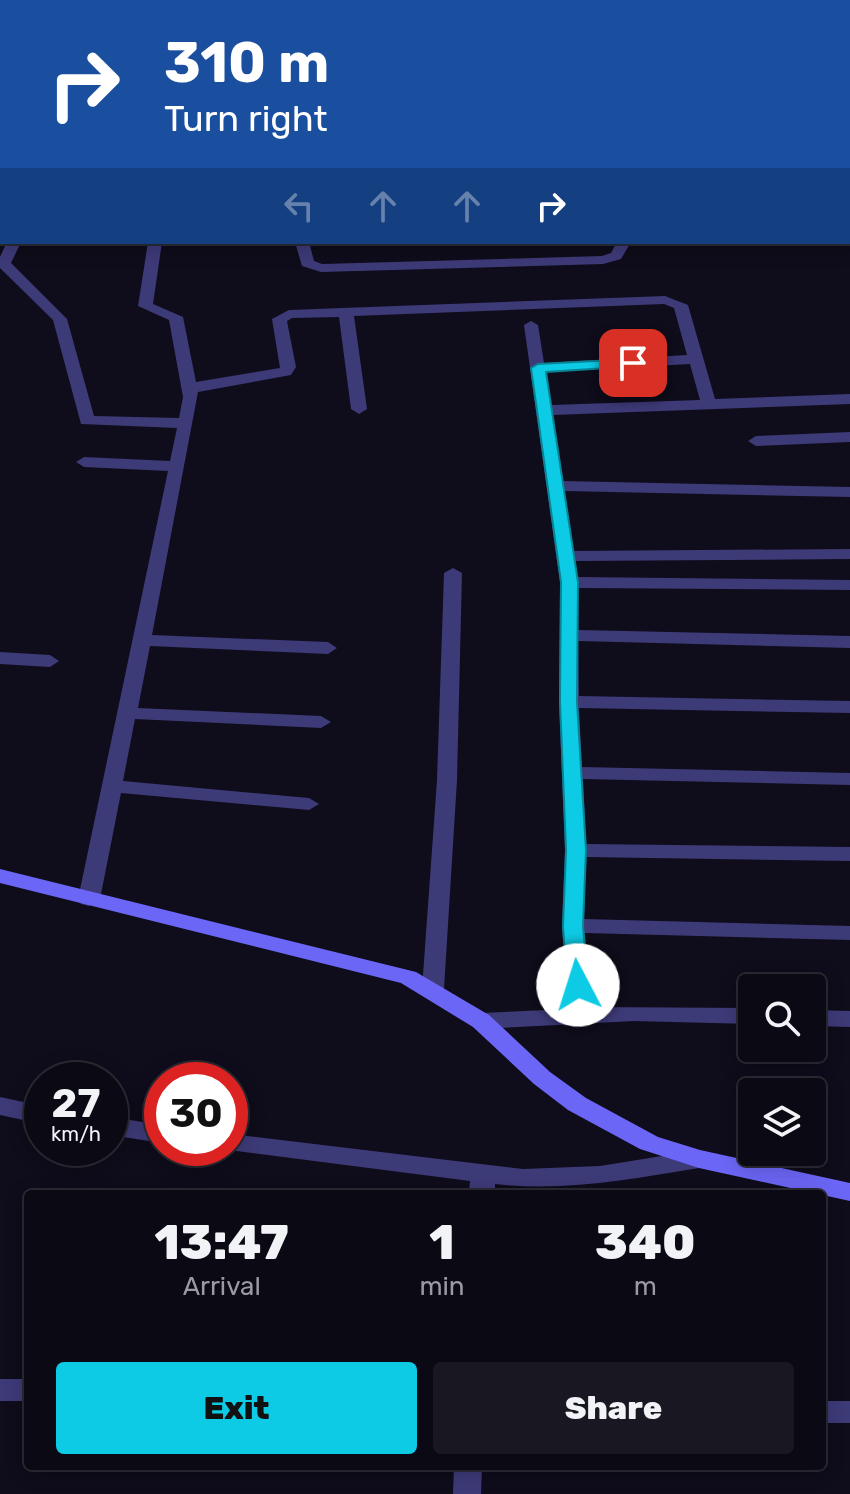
<!DOCTYPE html>
<style>
:root{--surface:#0b0914;--page:#191722;--text:#f1f3f6;--muted:#9a9aa0;--line:#2b2a34;--accent:#0dcbe5}
body{margin:0;font-family:Rubik,sans-serif;background:var(--page);color:var(--text);height:100vh;display:flex;flex-direction:column;font-size:30px;white-space:nowrap}
*{box-sizing:border-box;margin:0}
p{font-size:26px;color:var(--muted)}
.icon{flex:none;width:44px;height:44px;fill:none;stroke:currentColor;stroke-width:2;stroke-linecap:round;stroke-linejoin:round}
.map{position:relative;flex:1;overflow:hidden}
.panel{position:absolute;left:24px;top:1190px;width:802px;height:280px;display:flex;flex-direction:column;background:var(--surface);border-radius:8px;box-shadow:0 4px 20px #0003,0 0 0 2px var(--line)}
.panel>*{flex:none}
.top-card{position:absolute;left:0px;top:0px;width:850px;height:244px;box-shadow:0 4px 20px #0003,0 0 0 2px var(--line);background:#1a4fa0;color:#fff;overflow:hidden}
.controls{position:absolute;left:738px;top:974px;display:grid;gap:16px}
.controls a{display:grid;place-items:center;width:88px;height:88px;border-radius:8px;background:var(--surface);box-shadow:0 4px 20px #0003,0 0 0 2px var(--line);font-size:40px}
.speed{position:absolute;left:24px;top:1062px;display:flex;gap:16px;font-size:40px;font-weight:700;text-align:center}
.speed>*{display:grid;place-content:center;width:104px;height:104px;border-radius:50%;background:var(--surface);box-shadow:0 4px 20px #0003,0 0 0 2px var(--line);line-height:1}
.speed small{font-size:20px;font-weight:400}
.speed .limit{border:12px solid #d22;background:#fff;color:#111}
.pin{position:absolute;display:grid;place-items:center;width:68px;height:68px;color:#fff;margin:-34px;border-radius:16px;box-shadow:0 4px 12px #0006}
.me{position:absolute;width:88px;margin:-44px;rotate:355deg;stroke-linejoin:round;filter:drop-shadow(0 0 6px #0008)}
.turn{display:flex;align-items:center;gap:28px;height:168px;padding:0 32px;font-size:36px}
.turn .icon{width:104px;height:104px;stroke-width:2.5}
.turn b{display:block;font-size:56px;line-height:68px}
.lanes{display:flex;align-items:center;height:76px;padding:0 32px;background:#0003;justify-content:center;gap:40px;direction:ltr}
.lanes .off{opacity:.35}
.eta{display:flex;justify-content:space-evenly;align-items:center;height:136px;text-align:center}
.eta b{font-size:48px;font-weight:800;line-height:56px}
.primary-button{display:flex;gap:16px;margin-top:auto;padding:16px 32px}
.primary-button a{flex:1;height:92px;border-radius:8px;background:var(--accent);color:#111;font-size:32px;font-weight:800;line-height:92px;text-align:center}
.primary-button a+a{background:var(--page);color:var(--text)}
.map>svg:first-child{display:block}
</style>
<div class="map">
<svg width="850" height="1494" viewBox="0 0 850 1494">
<rect width="100%" height="100%" fill="#0f0c1b"/>
<g fill="none" stroke-linecap="round" stroke-linejoin="round">
<!-- street -->
<g fill="#3d3a78" fill-rule="evenodd">
<polygon points="553,0 592,0 593,1 551,2"/>
<rect x="721" y="0" width="12" height="2"/>
<polygon points="810,0 849,0 847,2"/>
<rect x="848" y="15" width="2" height="6"/>
<rect x="0" y="48" width="2" height="8"/>
<rect x="848" y="110" width="2" height="8"/>
<path d="M7,242H21L11,263L67,319L94,416L179,418L183,397L169,320L138,306L148,242H162L153,304L183,317L196,382L280,368L272,319L289,310L665,296L688,305L715,399L850,394V404L552,415L562,481L850,487V497L564,491L573,551L850,549V559L575,561L577,577L850,580V590L578,588V630L850,636V648L578,641L579,696L850,701V713L579,708L582,767L850,773V785L583,779L586,844L850,847V861L586,857L584,919L850,926V940L585,933L591,1007L752,1008V1024L634,1021L481,1029L473,1027L469,1021L473,1015L481,1013L568,1009L562,926L565,850L559,702L560,582L524,325L531,321L538,325L544,363L687,355L674,308L664,304L354,316L367,409L359,414L351,409L339,317L292,318L287,321L296,367L291,375L198,392L152,635L328,642L337,648L328,654L150,646L138,708L321,716L331,722L321,728L135,719L123,781L309,798L319,804L309,810L121,793L100,899L89,906L81,904L78,899L168,471L84,467L76,462L84,457L170,461L177,428L81,424L53,320L0,268V257ZM690,364L700,400L551,405L546,372Z"/>
<polygon points="295,242 309,242 314,261 322,264 602,256 611,253 617,242 631,242 621,259 603,264 321,272 302,266"/>
<polygon points="850,432 850,442 756,446 748,441 756,436"/>
<polygon points="453,568 462,573 457,780 444,989 441,994 425,994 422,989 437,780 444,573"/>
<polygon points="0,652 50,655 59,661 50,667 0,664"/>
<polygon points="812,1010 850,1011 850,1027 812,1026"/>
<polygon points="0,1097 42,1106 42,1124 0,1115"/>
<polygon points="110,1117 162,1125 162,1143 110,1135"/>
<path d="M230,1134L523,1169L600,1166L699,1150L708,1153L711,1159L708,1165L699,1168C631,1179 564,1192 495,1184V1194H469L470,1181L221,1149L230,1148Z"/>
<rect x="0" y="1379" width="28" height="22"/>
<rect x="822" y="1401" width="28" height="22"/>
<polygon points="454,1466 482,1466 481,1494 453,1494"/>
</g>
<!-- secondary -->
<polygon fill="#6c66f6" fill-rule="evenodd" points="0,869 416,972 489,1015 550,1072 586,1098 658,1137 700,1150 850,1183 850,1201 699,1168 640,1149 568,1110 534,1084 473,1027 401,983 0,883"/>
</g>
<!-- route -->
<polygon fill="#0dcbe5" stroke="#088495" stroke-width="2" points="633,359 640,363 638,366 546,372 578,582 577,702 586,850 583,926 588,985 578,992 567,985 563,926 566,850 560,702 561,582 531,368 538,364"/>
</svg>
<div class="controls">
<a><svg class="icon" aria-label="search" viewBox="0 0 24 24"><circle cx="10" cy="10" r="6"/><path d="M15 15l6 6"/></svg></a>
<a><svg class="icon" aria-label="layers" viewBox="0 0 24 24"><path d="M12 4l9 5-9 5-9-5zM3 14l9 5 9-5"/></svg></a>
</div>
<div class="speed"><div>27<small>km/h</small></div><div class="limit">30</div></div>
<div class="pin" style="left:633px;top:363px;background:#d93025"><svg class="icon" aria-label="arrive" viewBox="0 0 24 24"><path d="M6 21V4h12l-3 4 3 4H6"/></svg></div>
<svg class="me" style="left:578px;top:985px" viewBox="-20 -20 40 40"><circle r="19" fill="#fff"/><path d="M0-13L10 11 0 6-10 11z" fill="#0dcbe5"/></svg>
<div class="top-card">
<div class="turn"><svg class="icon" aria-label="right" viewBox="0 0 24 24"><path d="M7 20v-9h11M14 6l5 5-5 5"/></svg><div><b>310 m</b>Turn right</div></div>
<div class="lanes"><svg class="icon off" aria-label="left" viewBox="0 0 24 24"><path d="M17 20v-9H6M10 6l-5 5 5 5"/></svg><svg class="icon off" aria-label="ahead" viewBox="0 0 24 24"><path d="M12 20V5M6 11l6-6 6 6"/></svg><svg class="icon off" aria-label="ahead" viewBox="0 0 24 24"><path d="M12 20V5M6 11l6-6 6 6"/></svg><svg class="icon" aria-label="right" viewBox="0 0 24 24"><path d="M7 20v-9h11M14 6l5 5-5 5"/></svg></div>
</div>
<section class="panel">
<div class="eta">
<div><b>13:47</b><p>Arrival</p></div>
<div><b>1</b><p>min</p></div>
<div><b>340</b><p>m</p></div>
</div>
<div class="primary-button"><a>Exit</a><a>Share</a></div>
</section>
</div>
